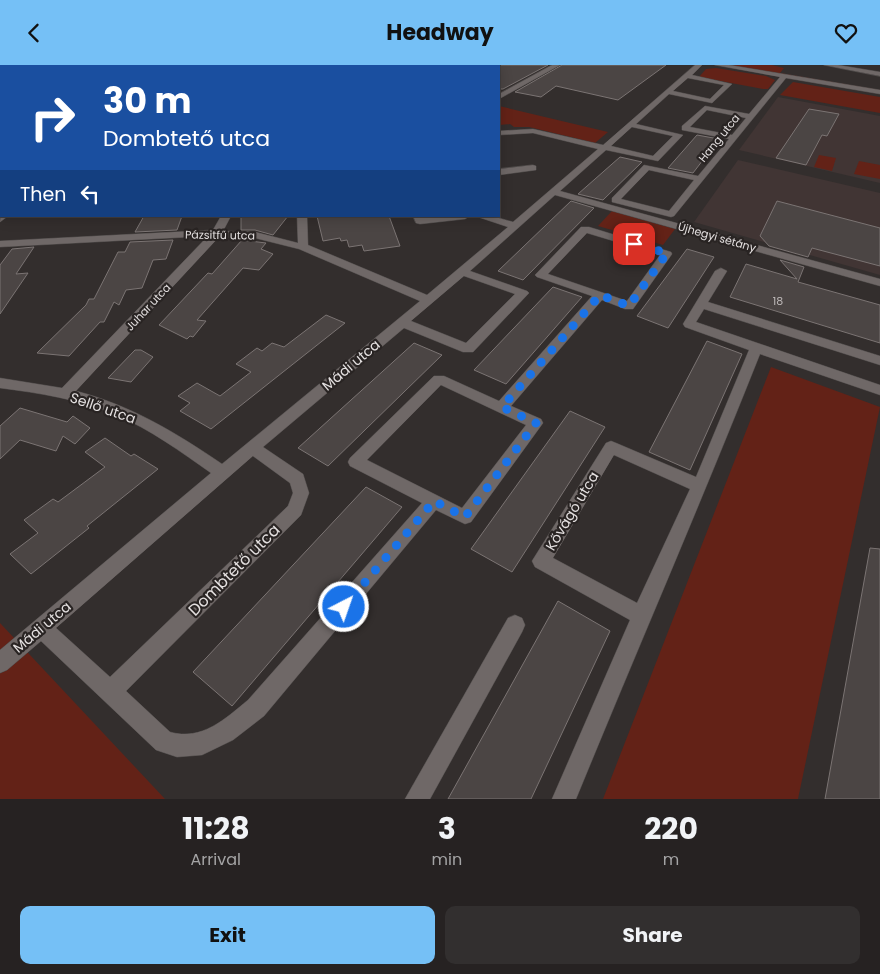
<!DOCTYPE html>
<meta charset="utf-8">
<style>
:root{--surface:#262222;--page:#322f2f;--text:#f1f3f6;--muted:#a4a4a5;--line:#423f40;--accent:#75c0f6}
body{margin:0;font-family:Poppins,sans-serif;background:var(--page);color:var(--text);height:100vh;display:flex;flex-direction:column;font-size:19px;white-space:nowrap}
*{box-sizing:border-box;margin:0}
p{font-size:16px;color:var(--muted)}
.icon{flex:none;width:28px;height:28px;fill:none;stroke:currentColor;stroke-width:2;stroke-linecap:round;stroke-linejoin:round}
.map{position:relative;height:734px;overflow:hidden}
.details{display:flex;flex-direction:column;background:var(--surface);flex:1}
.details>*{flex:none}
.top-card{position:absolute;left:0px;top:0px;width:500px;height:152px;box-shadow:0 2px 12px #0003,0 0 0 1px var(--line);background:#1a4fa0;color:#fff;overflow:hidden}
.pin{position:absolute;display:grid;place-items:center;width:42px;height:42px;color:#fff;margin:-21px;border-radius:10px;box-shadow:0 2px 8px #0006}
.me{position:absolute;width:55px;margin:-28px;rotate:41deg;stroke-linejoin:round;filter:drop-shadow(0 0 4px #0008)}
.turn{display:flex;align-items:center;gap:18px;height:105px;padding:0 20px;font-size:22px}
.turn .icon{width:65px;height:65px;stroke-width:2.5}
.turn b{display:block;font-size:35px;line-height:42px}
.then{display:flex;align-items:center;height:48px;padding:0 20px;background:#0003;gap:10px;font-size:19px}
.eta{display:flex;justify-content:space-evenly;align-items:center;height:85px;text-align:center}
.eta b{font-size:30px;font-weight:700;line-height:35px}
.action{display:flex;gap:10px;margin-top:auto;padding:10px 20px}
.action a{flex:1;height:58px;border-radius:10px;background:var(--accent);color:#111;font-size:20px;font-weight:700;line-height:58px;text-align:center}
.action a+a{background:var(--page);color:var(--text)}
header{display:flex;justify-content:space-between;align-items:center;height:65px;padding:0 20px;background:var(--accent);color:#111;font-size:22px;font-weight:700}
.map>svg:first-child{display:block}
</style>
<header><svg class="icon" aria-label="back" viewBox="0 0 24 24"><path d="M15 5l-7 7 7 7"/></svg>Headway<svg class="icon" aria-label="heart" viewBox="0 0 24 24"><path d="M12 20l-8-8c-3-5 5-10 8-4 3-6 11-1 8 4z"/></svg></header>
<div class="map">
<svg width="880" height="734" viewBox="0 0 880 734">
<rect width="100%" height="100%" fill="#332e2d"/>
<!-- built -->
<g fill="#413534">
<polygon points="778,32 880,51 880,118 739,85"/>
<polygon points="738,95 880,128 880,210 694,157"/>
</g>
<!-- green -->
<g fill="#632217">
<polygon points="722,0 772,0 784,3 780,8 880,25 880,27"/>
<polygon points="716,3 766,11 775,15 768,24 763,24 699,12 706,4"/>
<polygon points="793,17 880,32 880,48 780,30"/>
<polygon points="499,41 608,67 595,78 529,62 514,62 510,59 499,60"/>
<polygon points="819,90 836,93 832,106 814,102"/>
<polygon points="859,96 880,100 880,114 854,109"/>
<polygon points="612,146 675,164 663,180 598,161"/>
<polygon points="771,302 880,342 798,734 603,734"/>
<polygon points="0,558 165,734 0,734"/>
</g>
<!-- building -->
<g fill="#4b4544" stroke="#7b7473">
<polygon points="499,0 548,0 503,24 499,24"/>
<polygon points="562,0 666,0 618,35 556,21 541,32 515,27"/>
<polygon points="809,44 839,49 827,71 822,70 806,100 776,93"/>
<polygon points="697,70 719,74 693,108 668,103"/>
<polygon points="620,92 642,97 603,135 578,129"/>
<polygon points="571,136 594,143 523,215 498,206"/>
<polygon points="777,136 880,163 880,201 812,183 808,192 769,181 760,171"/>
<polygon points="144,151 182,151 177,165 135,167"/>
<polygon points="241,151 288,151 273,170 255,165 241,165"/>
<polygon points="317,151 389,151 400,181 364,186 362,180 349,182 347,175 341,176 340,173 323,176"/>
<polygon points="173,175 166,194 153,195 142,223 126,225 119,240 114,237 104,257 100,257 69,291 37,288 86,240 89,234 94,234 118,187 125,187 130,177"/>
<polygon points="242,175 266,178 261,184 273,189 259,205 243,203 197,255 206,256 193,272 190,271 187,274 159,260 208,208 212,209"/>
<polygon points="34,182 16,209 28,208 0,249 0,200 12,184"/>
<polygon points="687,184 714,192 668,263 637,251"/>
<polygon points="780,195 804,202 798,217 880,240 880,278 730,232 746,199 797,214"/>
<polygon points="553,222 582,232 506,319 474,305"/>
<polygon points="326,250 345,258 211,364 180,346 190,338 178,331 197,318 220,331 251,307 236,299 257,283 262,286 272,278 284,282"/>
<polygon points="707,276 742,289 690,405 649,387"/>
<polygon points="414,278 442,290 328,401 298,383"/>
<polygon points="135,285 141,285 153,292 131,317 108,313"/>
<polygon points="20,343 67,357 73,351 90,363 75,379 63,371 56,386 20,375 0,394 0,361"/>
<polygon points="570,346 605,362 512,507 471,484"/>
<polygon points="105,373 131,391 134,389 158,404 87,461 89,463 31,509 10,489 38,468 24,455 53,434 58,437 105,402 85,387"/>
<polygon points="366,422 402,442 232,641 193,607"/>
<polygon points="870,483 880,484 880,734 825,734"/>
<polygon points="558,536 610,566 531,734 448,734"/>
</g>
<g fill="none" stroke-linecap="round" stroke-linejoin="round">
<defs>
<g id="minor">
<polygon points="262,0 273,0 274,1 263,1"/>
<polygon points="552,0 560,0 499,34 499,29"/>
<path d="M695,0H702L692,10L732,19L712,38L669,29L636,59L683,70L658,96L606,85L560,126L880,214V221L555,130L470,206L527,226L529,228L473,287H463L404,263L263,382L303,409L309,428L301,450L126,626L170,667C202,676 225,654 248,635L422,438L350,401L348,397L350,393L434,311H444L499,336L592,231L537,212L535,210L581,162H589L671,187L672,189L633,244H625L602,235L511,341L541,354L543,358L471,457L465,459L436,445L264,651L233,675L202,690L177,692L156,685L41,576L7,605L0,608V585L211,408C181,387 150,364 116,350C79,334 39,328 0,323V313L62,323L208,171L0,182V176L213,165L221,151H231L223,166L255,167L298,178L297,151H307L308,180L427,230L508,162L475,151H492L513,157L598,84L533,68L499,70V66L533,64L603,80ZM688,13L724,20L710,34L673,26ZM632,62L673,71L653,91L611,81ZM587,168L660,190L627,236L548,209ZM219,172L255,173L299,184L420,236L222,399C175,367 130,340 76,326ZM464,211L515,229L466,278L411,256ZM441,320L526,360L462,443L367,395ZM253,391L290,418L293,428L288,441L110,612L56,563Z"/>
<path d="M715,0H729L880,25V29L786,13L674,151L671,152L612,137V133L644,100L698,111L729,74L682,65V61L705,41L749,49L780,12ZM707,45L746,53L732,70L690,62ZM649,105L694,115L669,146L621,134Z"/>
<polygon points="824,0 838,0 880,7 880,11"/>
<rect x="0" y="13" width="1" height="4"/>
<rect x="0" y="43" width="1" height="4"/>
<polygon points="533,100 536,101 536,105 499,110 499,104"/>
<rect x="0" y="138" width="1" height="6"/>
<polygon points="1,148 1,151 8,151 0,157"/>
<polygon points="413,151 470,151 465,154 420,159 416,158"/>
<path d="M721,203L727,206L708,237L880,291V300L704,244L696,257L880,320V330L760,289C701,438 637,585 576,734H552L630,555L535,502L532,496L606,378L611,376L616,378L696,412L749,285L685,262L683,259L715,206ZM614,390L690,424L637,538L553,493Z"/>
<polygon points="515,550 522,553 525,560 522,567 430,734 405,734 508,553"/>
</g>
</defs>
<!-- minor casing -->
<use href="#minor" stroke="#4f4b4a" stroke-width="1"/>
<!-- minor -->
<use href="#minor" fill="#6f6867" fill-rule="evenodd"/>
<!-- tram -->
<polyline stroke="#898584" stroke-width="1" points="35,1 39,0"/>
</g>
<g fill="none" stroke-linecap="round" stroke-linejoin="round">
<!-- route -->
<polyline stroke="#1a73e8" stroke-width="9" stroke-dasharray="0 16.2" points="344,542 434,436 465,452 536,358 502,342 600,230 629,241 667,188 634,179"/>
</g>
<g text-anchor="middle" dominant-baseline="central" stroke-width="4.5" stroke-linejoin="round" paint-order="stroke">
<!-- far-street labels -->
<g font-size="11" fill="#e4e0e0" stroke="#292423">
<text transform="translate(719 73) rotate(-51)">Hang utca</text>
<text transform="translate(220 170) rotate(1)">Pázsitfű utca</text>
<text transform="translate(717 172) rotate(16)">Újhegyi sétány</text>
<text transform="translate(148 242) rotate(-47)">Juhar utca</text>
</g>
<!-- number labels -->
<g font-size="11" fill="#beb9b9">
<text x="778" y="236">18</text>
</g>
<!-- street labels -->
<g font-size="14" fill="#e4e0e0" stroke="#292423">
<text transform="translate(351 300) rotate(-40)">Mádi utca</text>
<text transform="translate(103 343) rotate(19)">Sellő utca</text>
<text transform="translate(572 446) rotate(-59)">Kővágó utca</text>
<text transform="translate(42 562) rotate(-40)">Mádi utca</text>
</g>
<!-- near-street labels -->
<g font-size="16" fill="#e4e0e0" stroke="#292423">
<text transform="translate(234 505) rotate(-45)">Dombtető utca</text>
</g>
</g>
</svg>
<div class="pin" style="left:634px;top:179px;background:#d93025"><svg class="icon" aria-label="arrive" viewBox="0 0 24 24"><path d="M6 21V4h12l-3 4 3 4H6"/></svg></div>
<svg class="me" style="left:344px;top:542px" viewBox="-20 -20 40 40"><circle r="17" fill="#1a73e8" stroke="#fff" stroke-width="3"/><path d="M0-11L8 9 0 5-8 9z" fill="#fff"/></svg>
<div class="top-card">
<div class="turn"><svg class="icon" aria-label="right" viewBox="0 0 24 24"><path d="M7 20v-9h11M14 6l5 5-5 5"/></svg><div><b>30 m</b>Dombtető utca</div></div>
<div class="then">Then<svg class="icon" aria-label="left" viewBox="0 0 24 24"><path d="M17 20v-9H6M10 6l-5 5 5 5"/></svg></div>
</div>
</div>
<section class="details">
<div class="eta">
<div><b>11:28</b><p>Arrival</p></div>
<div><b>3</b><p>min</p></div>
<div><b>220</b><p>m</p></div>
</div>
<div class="action"><a>Exit</a><a>Share</a></div>
</section>
